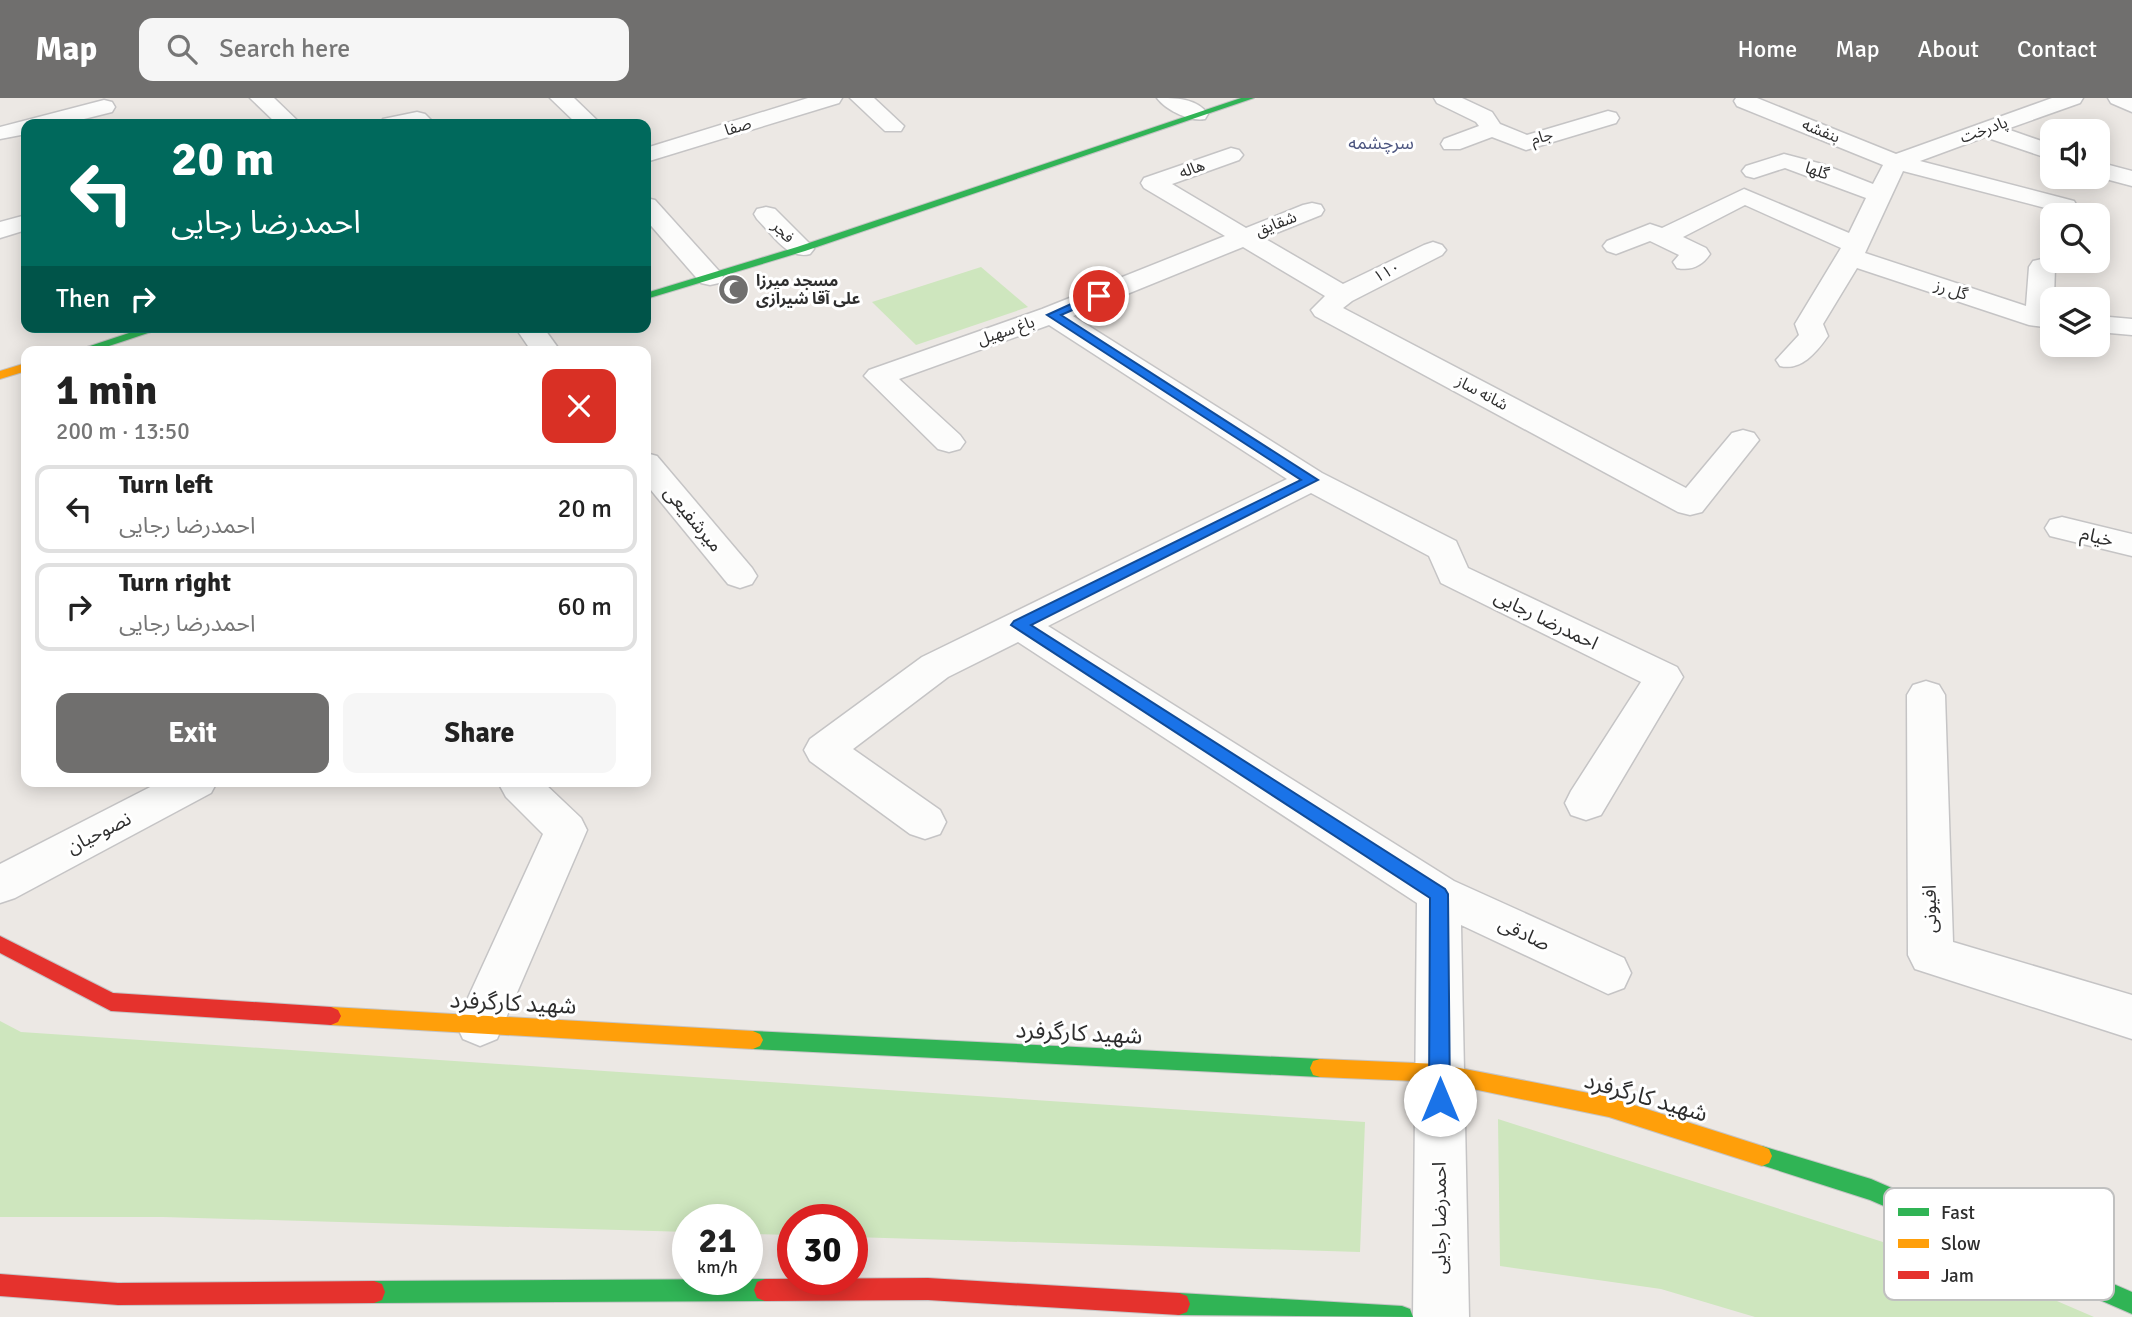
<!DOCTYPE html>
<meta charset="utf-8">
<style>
:root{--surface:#fff;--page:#f6f6f6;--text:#222;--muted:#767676;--line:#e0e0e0;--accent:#706f6e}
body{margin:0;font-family:Signika,"Noto Sans Arabic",sans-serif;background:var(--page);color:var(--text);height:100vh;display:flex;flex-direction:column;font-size:26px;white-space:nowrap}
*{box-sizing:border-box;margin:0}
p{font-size:23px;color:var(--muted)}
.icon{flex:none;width:38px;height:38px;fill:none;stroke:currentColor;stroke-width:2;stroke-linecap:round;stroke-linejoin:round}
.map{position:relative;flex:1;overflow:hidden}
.side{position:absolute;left:21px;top:248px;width:630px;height:441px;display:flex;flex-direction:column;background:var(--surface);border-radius:14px;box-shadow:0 4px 18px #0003}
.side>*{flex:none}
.hud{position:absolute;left:21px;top:21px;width:630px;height:214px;border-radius:14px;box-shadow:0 4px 18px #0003;background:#00695c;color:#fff;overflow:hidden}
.controls{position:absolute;left:2040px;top:21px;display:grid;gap:14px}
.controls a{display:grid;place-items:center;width:70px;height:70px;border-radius:14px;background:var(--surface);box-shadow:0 4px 18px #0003;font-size:35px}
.speed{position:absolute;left:672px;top:1106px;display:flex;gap:14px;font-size:35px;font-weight:700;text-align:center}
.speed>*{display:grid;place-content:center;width:91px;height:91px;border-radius:50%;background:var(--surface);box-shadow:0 4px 18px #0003;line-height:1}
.speed small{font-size:18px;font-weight:400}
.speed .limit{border:10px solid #d22;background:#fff;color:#111}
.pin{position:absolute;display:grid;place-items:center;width:60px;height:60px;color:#fff;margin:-30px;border:4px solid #fff;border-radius:50%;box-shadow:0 2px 7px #0007}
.me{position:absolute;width:77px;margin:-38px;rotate:0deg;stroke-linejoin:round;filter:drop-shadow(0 0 5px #0008)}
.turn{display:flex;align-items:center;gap:24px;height:147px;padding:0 35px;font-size:32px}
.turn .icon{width:91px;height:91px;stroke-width:2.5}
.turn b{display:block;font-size:49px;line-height:60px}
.then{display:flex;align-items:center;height:66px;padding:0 35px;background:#0003;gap:14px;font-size:26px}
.round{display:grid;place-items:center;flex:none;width:74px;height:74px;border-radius:14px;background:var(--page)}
.headline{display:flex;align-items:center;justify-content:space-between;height:119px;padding:0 35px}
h1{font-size:42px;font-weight:800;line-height:52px}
.action{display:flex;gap:14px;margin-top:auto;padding:14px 35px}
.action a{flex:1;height:80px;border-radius:14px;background:var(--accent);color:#fff;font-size:28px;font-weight:800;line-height:80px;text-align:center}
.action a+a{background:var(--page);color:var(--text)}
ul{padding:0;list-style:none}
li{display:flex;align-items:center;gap:21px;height:88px;margin:0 14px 10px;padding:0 21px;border:4px solid var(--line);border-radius:14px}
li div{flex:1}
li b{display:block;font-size:26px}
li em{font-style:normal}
header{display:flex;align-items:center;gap:42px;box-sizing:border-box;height:98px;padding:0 35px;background:var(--accent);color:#fff}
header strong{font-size:33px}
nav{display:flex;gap:38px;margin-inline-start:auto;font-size:24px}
.search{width:490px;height:63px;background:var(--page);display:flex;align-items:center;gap:18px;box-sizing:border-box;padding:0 24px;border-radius:14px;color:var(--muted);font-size:26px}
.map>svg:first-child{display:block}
</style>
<header>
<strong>Map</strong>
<div class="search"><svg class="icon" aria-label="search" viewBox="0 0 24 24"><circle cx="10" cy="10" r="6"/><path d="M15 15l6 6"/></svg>Search here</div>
<nav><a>Home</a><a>Map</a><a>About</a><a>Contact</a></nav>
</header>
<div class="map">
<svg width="2132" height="1219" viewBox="0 0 2132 1219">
<rect width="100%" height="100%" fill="#ece8e4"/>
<!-- green -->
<g fill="#cee6be">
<polygon points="981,169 1028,209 916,247 872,204"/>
<polygon points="0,923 21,934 1365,1024 1360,1154 852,1139 852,1122 793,1122 793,1137 747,1136 747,1122 688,1122 688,1134 163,1119 0,1119"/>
<polygon points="1498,1021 2027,1190 2094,1219 1755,1219 1661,1191 1500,1168"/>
</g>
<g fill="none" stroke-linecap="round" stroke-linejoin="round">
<defs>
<g id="street">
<polygon points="250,0 274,0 301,26 277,26"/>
<polygon points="550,0 574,0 601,26 577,26"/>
<polygon points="808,0 842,0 839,5 646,64 646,50"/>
<polygon points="850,0 874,0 904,28 901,33 885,33"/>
<path d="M1157,0C1176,0 1196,0 1208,16L1205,21C1190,24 1166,12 1157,0Z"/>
<polygon points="1434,0 1462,0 1492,14 1500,26 1527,37 1608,13 1616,15 1619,20 1616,25 1526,52 1492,39 1460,51 1444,51 1441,46 1444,41 1479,28 1476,24 1437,5"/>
<path d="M1736,0H1757L1896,56L2052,0H2083L2080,5L2007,31L2053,47V62L1985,39L1920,63L2074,103L2077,108V117H2053V112L1903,73L1865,155L2026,208L2029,169L2033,163L2042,161L2051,163L2055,169L2053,230L2029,227L1857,170L1823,226L1828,238C1816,255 1801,273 1780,268L1776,262L1799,237L1795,226L1841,150L1745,107L1683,139L1706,150L1710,156C1702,168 1691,173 1677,170L1673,164L1679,157L1650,143L1616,156L1607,153L1603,148L1607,143L1650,126L1662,130L1744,91L1849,135L1866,100L1785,70L1754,80L1746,78L1742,73L1746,68L1784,56L1822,66L1873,86L1883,67L1737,8L1734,3Z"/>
<polygon points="2108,0 2132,0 2132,14 2111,5"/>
<polygon points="104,2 112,4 115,9 112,14 64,26 26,26 26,36 0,41 0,29"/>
<polygon points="417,14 425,16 435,26 380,26 383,21"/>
<polygon points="1231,50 1239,52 1243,57 1239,62 1172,86 1246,130 1303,107 1312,105 1321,107 1324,112 1321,117 1264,140 1343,186 1424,147 1433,144 1442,147 1446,152 1442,157 1352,203 1343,210 1686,390 1732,335 1743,332 1754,335 1759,342 1702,414 1690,417 1678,414 1315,218 1311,212 1325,198 1243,149 1073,218 1322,375 1456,443 1468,470 1677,569 1683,579 1601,717 1586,722 1571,717 1565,705 1571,693 1641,584 1441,485 1429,458 1311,395 1048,528 1454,783 1624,860 1631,875 1624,890 1608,896 1461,827 1469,1219 1413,1219 1417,805 1018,544 948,579 853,651 940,712 946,724 940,736 925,741 910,736 810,663 804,652 810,641 922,559 1287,381 1049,227 899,281 960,337 965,344 960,351 949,354 938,351 864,278 869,272 1042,211 1225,138 1144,90 1141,85 1144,80"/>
<polygon points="2098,64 2132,73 2132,88 2098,79"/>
<polygon points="646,100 655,102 719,173 723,179 719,185 710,187 701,185 646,122"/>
<path d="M766,109L775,111L810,146L814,151L810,156C787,162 772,136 757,121L754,116L757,111Z"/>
<polygon points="26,117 26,132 0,140 0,124"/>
<polygon points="2098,218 2132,221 2132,237 2098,234"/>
<polygon points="519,229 543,229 561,254 532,254 517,232"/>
<polygon points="646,355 657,358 752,470 757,478 752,486 740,490 728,486 646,386"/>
<polygon points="2062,419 2132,436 2132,458 2050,438 2045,430 2050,422"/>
<polygon points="1926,583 1939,587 1945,597 1953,844 2132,897 2132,941 1915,871 1908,857 1907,597 1913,587"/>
<polygon points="160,684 217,684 211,695 15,800 0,805 0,766"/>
<polygon points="502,684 543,684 581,720 587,732 497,941 480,948 463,941 456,926 543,736 506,699 500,688"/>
</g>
<g id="fast">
<polygon points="1241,0 1254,0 805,153 646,201 646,195 797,149"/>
<polygon points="147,229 166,229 91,254 72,254"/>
<polygon points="753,933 1320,961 1327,963 1330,970 1327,977 1320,979 753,951 746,948 743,942 746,936"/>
<polygon points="1762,1048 1871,1081 2132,1194 2132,1216 1870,1102 1755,1065 1752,1058 1755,1051"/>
<polygon points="765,1181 773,1184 776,1192 773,1200 765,1203 374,1205 366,1202 363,1194 366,1186 374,1183"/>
<polygon points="1179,1195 1402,1208 1410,1211 1413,1219 1179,1217 1171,1214 1168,1206 1171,1198"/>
</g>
<g id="slow">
<polygon points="26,265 26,273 0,281 0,273"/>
<polygon points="331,909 753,933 760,936 763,942 760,948 753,951 331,927 324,924 321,918 324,912"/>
<polygon points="1320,961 1439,966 1609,999 1762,1048 1769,1051 1772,1058 1769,1065 1762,1068 1609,1019 1439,984 1320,979 1313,977 1310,970 1313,963"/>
</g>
<g id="jam">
<polygon points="522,229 547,229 531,235"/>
<polygon points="0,838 113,895 331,909 338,912 341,918 338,924 331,927 111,913 0,855"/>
<polygon points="0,1176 118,1185 374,1183 382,1186 385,1194 382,1202 374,1205 118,1207 0,1198"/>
<polygon points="928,1180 1179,1195 1187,1198 1190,1206 1187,1214 1179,1217 928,1202 765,1203 757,1200 754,1192 757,1184 765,1181"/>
</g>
</defs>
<!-- street casing -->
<use href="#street" stroke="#c5c4c5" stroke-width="3"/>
<!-- fast casing -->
<use href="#fast" stroke="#c5c4c5" stroke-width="2"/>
<!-- slow casing -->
<use href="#slow" stroke="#c5c4c5" stroke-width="2"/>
<!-- jam casing -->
<use href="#jam" stroke="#c5c4c5" stroke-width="2"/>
<!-- street -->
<use href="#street" fill="#fcfcfb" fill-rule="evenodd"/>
<!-- fast -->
<use href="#fast" fill="#30b455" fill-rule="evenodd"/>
<!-- slow -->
<use href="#slow" fill="#ff9f0a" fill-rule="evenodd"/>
<!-- jam -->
<use href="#jam" fill="#e5322d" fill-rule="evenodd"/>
</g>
<!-- route -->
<polygon fill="#1a73e8" stroke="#114b97" stroke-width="2" points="1095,195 1105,198 1061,217 1318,382 1031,527 1445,791 1448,796 1450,1002 1447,1009 1440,1012 1432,1009 1429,1002 1430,800 1011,527 1014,523 1301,382 1047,217"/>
<!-- icons -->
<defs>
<symbol id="mosque-disc" viewBox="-11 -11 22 22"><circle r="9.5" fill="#706f6e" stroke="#fff"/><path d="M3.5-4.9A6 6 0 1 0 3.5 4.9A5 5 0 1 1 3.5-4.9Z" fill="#fff"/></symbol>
</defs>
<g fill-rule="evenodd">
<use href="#mosque-disc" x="716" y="174" width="35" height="35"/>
</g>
<g text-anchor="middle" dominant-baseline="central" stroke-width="6" stroke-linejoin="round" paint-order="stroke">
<!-- far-street labels -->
<g font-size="16" fill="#2e2e2e" stroke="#fff">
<text transform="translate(738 29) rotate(-17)">صفا</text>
<text transform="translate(1984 32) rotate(-20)">پادرخت</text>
<text transform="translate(1821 33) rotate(22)">بنفشه</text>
<text transform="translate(1542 39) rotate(-15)">جام</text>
<text transform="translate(1192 71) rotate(-20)">هاله</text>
<text transform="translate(1817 73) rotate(19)">گلها</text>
<text transform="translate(1276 126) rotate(-21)">شقایق</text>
<text transform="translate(783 134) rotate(46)">فجر</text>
<text transform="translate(1387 174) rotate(-27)">۱۱۰</text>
<text transform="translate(1951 192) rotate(18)">گل رز</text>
<text transform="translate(1006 233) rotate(-19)">باغ سهیل</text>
<text transform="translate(1482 295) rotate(28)">شانه ساز</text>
</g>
<!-- far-poi labels -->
<g font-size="16" font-weight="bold" fill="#2e2e2e" stroke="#fff" text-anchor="start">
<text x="756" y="183">مسجد میرزا<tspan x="756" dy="18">علی آقا شیرازی</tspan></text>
</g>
<!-- far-neighbourhood labels -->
<g font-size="18" fill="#4d5680" stroke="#fff">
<text x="1381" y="45">سرچشمه</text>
</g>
<!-- street labels -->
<g font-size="19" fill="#2e2e2e" stroke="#fff">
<text transform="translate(693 421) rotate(50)">میرشفیعی</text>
<text transform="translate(2097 439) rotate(14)">خیام</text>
<text transform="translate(1546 522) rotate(26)">احمدرضا رجایی</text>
<text transform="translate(99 735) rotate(-27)">نصوحیان</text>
<text transform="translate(1930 811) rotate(-91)">افیونی</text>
<text transform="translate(1524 836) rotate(25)">صادقی</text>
<text transform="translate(1440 1120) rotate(-90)">احمدرضا رجایی</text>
</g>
<!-- near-street labels -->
<g font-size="23" fill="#2e2e2e" stroke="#fff">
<text transform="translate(513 905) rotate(3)">شهید کارگرفرد</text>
<text transform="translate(1079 935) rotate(3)">شهید کارگرفرد</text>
<text transform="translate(1646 999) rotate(16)">شهید کارگرفرد</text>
</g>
</g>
<!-- legend -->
<rect x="1884" y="1090" width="230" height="112" rx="10" fill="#fff" stroke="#c0c0c0" stroke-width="2"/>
<rect x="1898" y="1110" width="31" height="8" fill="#30b455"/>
<rect x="1898" y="1141" width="31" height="9" fill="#ff9f0a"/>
<rect x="1898" y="1173" width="31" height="8" fill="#e5322d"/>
<g font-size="19" fill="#2e2e2e">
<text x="1941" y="1121">Fast</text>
<text x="1941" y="1152">Slow</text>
<text x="1941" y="1184">Jam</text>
</g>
</svg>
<div class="controls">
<a><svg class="icon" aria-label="sound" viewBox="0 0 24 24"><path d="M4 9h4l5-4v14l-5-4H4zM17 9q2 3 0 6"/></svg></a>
<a><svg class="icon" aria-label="search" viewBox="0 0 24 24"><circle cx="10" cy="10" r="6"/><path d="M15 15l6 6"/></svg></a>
<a><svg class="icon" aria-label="layers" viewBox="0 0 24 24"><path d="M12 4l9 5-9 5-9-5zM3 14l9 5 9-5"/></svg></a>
</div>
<div class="speed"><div>21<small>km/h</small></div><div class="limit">30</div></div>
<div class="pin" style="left:1099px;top:198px;background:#d93025"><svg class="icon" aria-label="arrive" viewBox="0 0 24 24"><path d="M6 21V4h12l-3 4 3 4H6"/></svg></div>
<svg class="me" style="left:1440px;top:1002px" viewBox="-20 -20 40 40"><circle r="19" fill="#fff"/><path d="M0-13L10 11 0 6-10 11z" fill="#1a73e8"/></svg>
<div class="hud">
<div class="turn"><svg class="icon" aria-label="left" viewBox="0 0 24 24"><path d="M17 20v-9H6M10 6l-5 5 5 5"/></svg><div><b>20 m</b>احمدرضا رجایی</div></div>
<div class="then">Then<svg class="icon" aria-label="right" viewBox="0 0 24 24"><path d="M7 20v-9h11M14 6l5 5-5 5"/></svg></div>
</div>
<section class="side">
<div class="headline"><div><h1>1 min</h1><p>200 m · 13:50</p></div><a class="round" style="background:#d93025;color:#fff"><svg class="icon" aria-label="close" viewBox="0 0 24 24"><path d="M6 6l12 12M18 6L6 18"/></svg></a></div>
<ul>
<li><svg class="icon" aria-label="left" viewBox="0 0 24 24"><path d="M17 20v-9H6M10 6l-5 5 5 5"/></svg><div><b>Turn left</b><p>احمدرضا رجایی</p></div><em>20 m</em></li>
<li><svg class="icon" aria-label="right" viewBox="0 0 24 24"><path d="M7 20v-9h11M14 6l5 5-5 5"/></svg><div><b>Turn right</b><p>احمدرضا رجایی</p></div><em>60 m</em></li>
</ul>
<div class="action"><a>Exit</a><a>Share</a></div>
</section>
</div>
